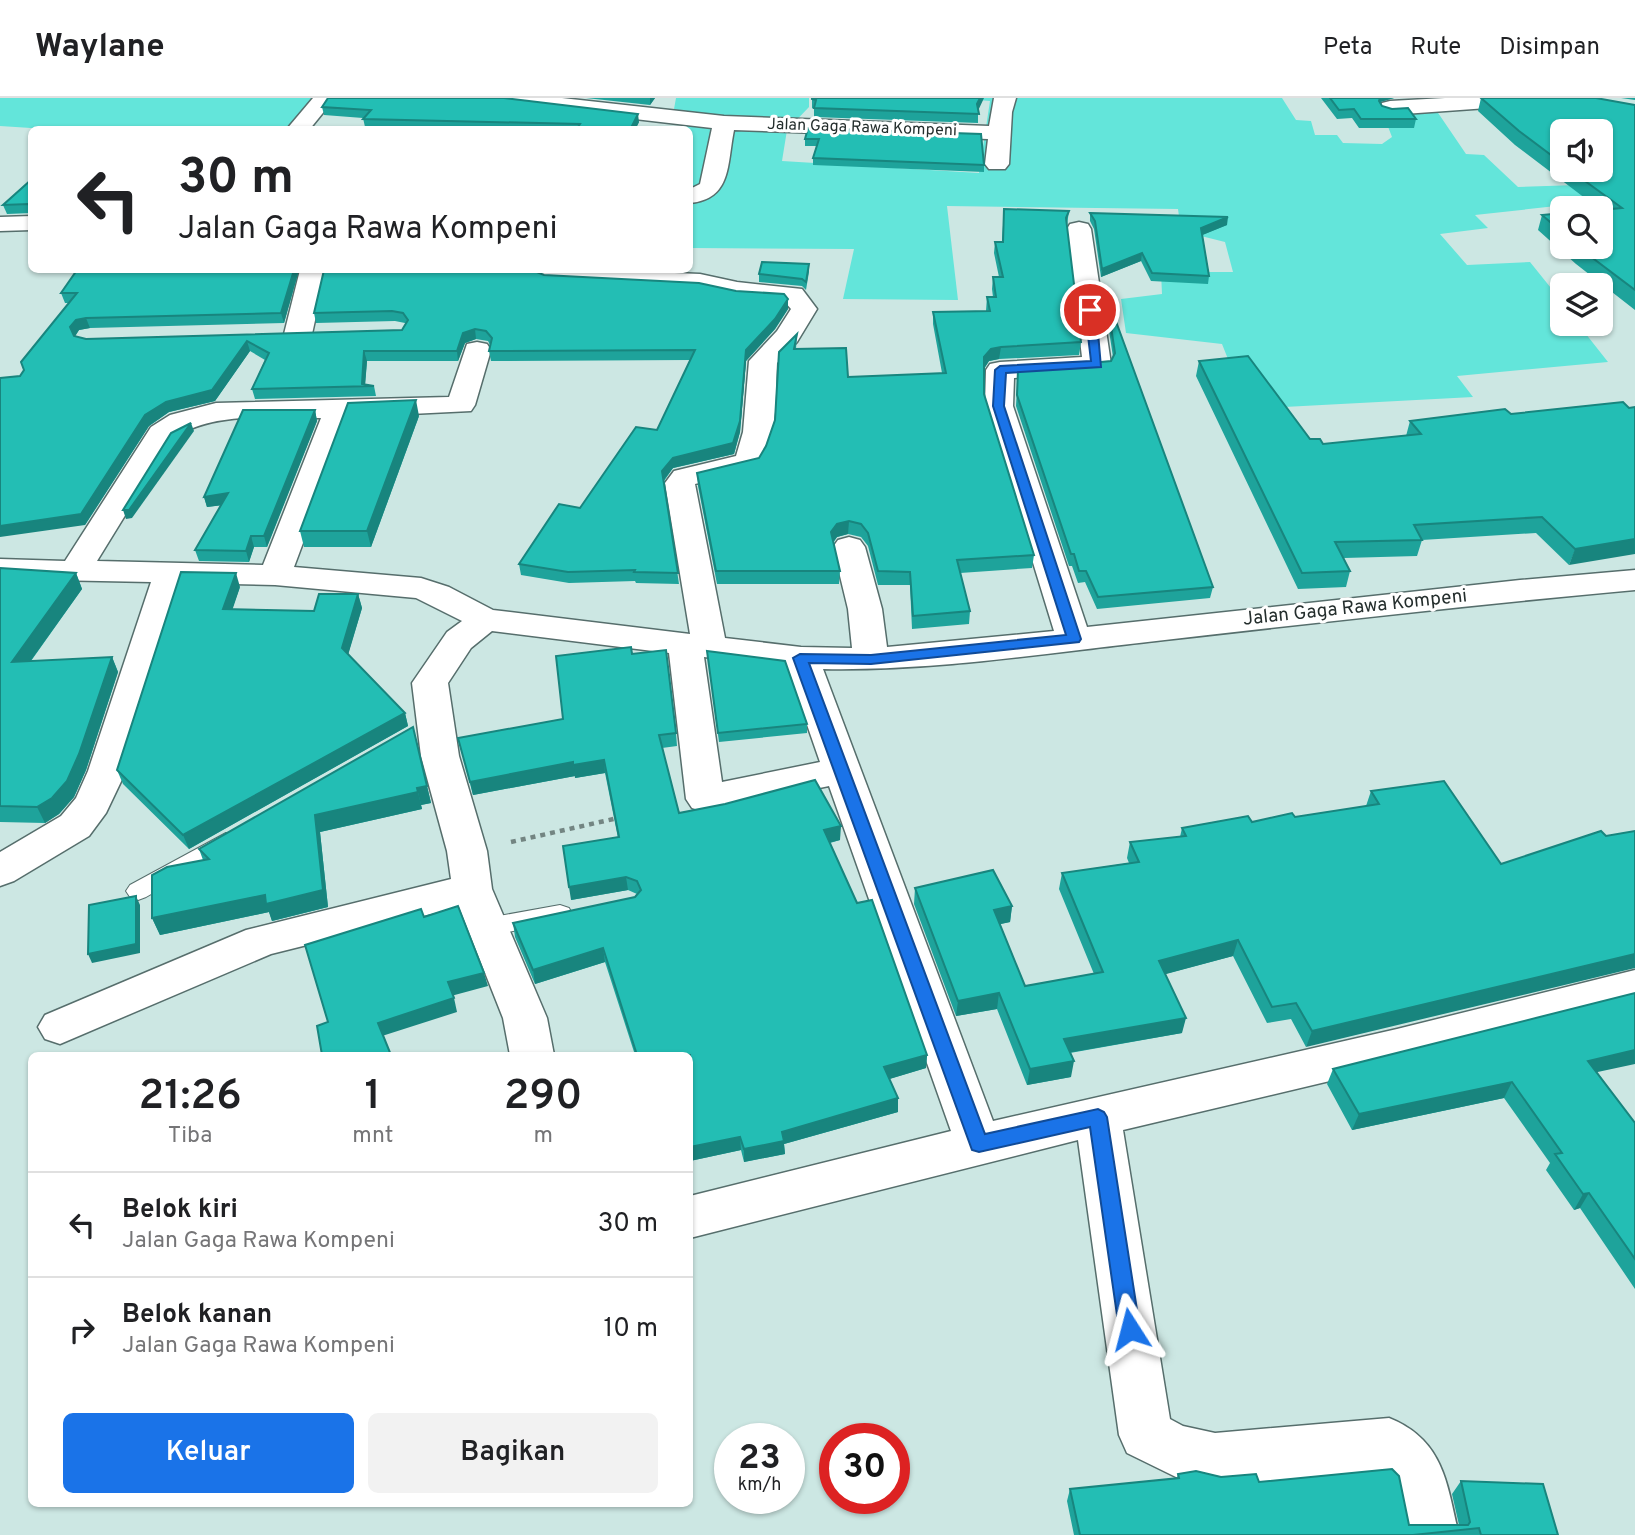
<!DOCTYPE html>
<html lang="id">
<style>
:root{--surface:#fff;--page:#f2f2f2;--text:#202124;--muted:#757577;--line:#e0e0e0;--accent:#1a73e8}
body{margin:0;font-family:Overpass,sans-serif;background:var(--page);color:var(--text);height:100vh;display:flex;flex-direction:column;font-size:26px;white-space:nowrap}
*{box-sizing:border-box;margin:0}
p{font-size:23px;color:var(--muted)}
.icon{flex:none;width:38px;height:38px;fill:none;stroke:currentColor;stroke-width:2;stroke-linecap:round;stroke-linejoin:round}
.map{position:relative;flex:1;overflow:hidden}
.drawer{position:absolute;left:28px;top:954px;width:665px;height:455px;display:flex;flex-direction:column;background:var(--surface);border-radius:10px;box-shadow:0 2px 5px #0004}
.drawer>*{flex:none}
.banner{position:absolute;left:28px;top:28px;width:665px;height:147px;border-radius:10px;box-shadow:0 2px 5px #0004;background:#fff;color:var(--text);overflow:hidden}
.tools{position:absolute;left:1550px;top:21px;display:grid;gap:14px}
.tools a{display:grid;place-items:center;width:63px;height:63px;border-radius:10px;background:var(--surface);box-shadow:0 2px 5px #0004;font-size:35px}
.speed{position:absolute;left:714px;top:1325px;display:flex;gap:14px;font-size:35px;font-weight:700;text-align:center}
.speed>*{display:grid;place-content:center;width:91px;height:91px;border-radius:50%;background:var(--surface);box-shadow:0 2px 5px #0004;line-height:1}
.speed small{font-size:18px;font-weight:400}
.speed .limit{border:10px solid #d22;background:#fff;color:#111}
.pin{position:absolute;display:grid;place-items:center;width:60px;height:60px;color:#fff;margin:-30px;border:4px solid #fff;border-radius:50%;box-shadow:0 2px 7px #0007}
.me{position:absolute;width:77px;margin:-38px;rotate:351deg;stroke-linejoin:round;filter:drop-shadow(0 0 5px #0008)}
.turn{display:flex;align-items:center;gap:24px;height:147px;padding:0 35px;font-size:32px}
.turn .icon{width:91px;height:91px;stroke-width:2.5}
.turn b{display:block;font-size:49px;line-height:60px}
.eta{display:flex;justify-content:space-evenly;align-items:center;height:119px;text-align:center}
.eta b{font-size:42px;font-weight:600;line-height:49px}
.primary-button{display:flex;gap:14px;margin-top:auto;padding:14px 35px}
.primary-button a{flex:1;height:80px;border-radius:10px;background:var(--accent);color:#fff;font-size:28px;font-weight:600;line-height:80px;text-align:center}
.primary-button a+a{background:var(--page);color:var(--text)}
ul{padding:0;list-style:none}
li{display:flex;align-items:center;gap:21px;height:105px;padding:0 35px;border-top:2px solid var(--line)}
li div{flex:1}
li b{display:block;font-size:26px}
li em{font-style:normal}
header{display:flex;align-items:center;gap:42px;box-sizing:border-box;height:98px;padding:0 35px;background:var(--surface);border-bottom:2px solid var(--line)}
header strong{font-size:33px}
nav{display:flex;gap:38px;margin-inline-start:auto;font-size:24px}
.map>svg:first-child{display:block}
</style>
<header>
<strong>Waylane</strong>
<nav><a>Peta</a><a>Rute</a><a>Disimpan</a></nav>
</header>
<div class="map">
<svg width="1635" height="1437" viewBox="0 0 1635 1437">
<rect width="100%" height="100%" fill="#cce7e3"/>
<!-- green -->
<g fill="#63e5da">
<polygon points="0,0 313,0 289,32 62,32 0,28"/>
<polygon points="676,0 809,0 809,9 787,32 782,63 979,75 990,3 954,0 1282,0 1296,22 1311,23 1315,37 1337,37 1343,45 1382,46 1392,39 1387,26 1432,6 1466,56 1484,57 1518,89 1577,87 1593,104 1475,117 1488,130 1440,136 1467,167 1530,164 1563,205 1563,226 1578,226 1608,264 1457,278 1473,299 1248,311 1222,246 1126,235 1121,201 1162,196 1161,174 1233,174 1225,144 1181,133 1178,111 947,108 958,202 843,201 854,151 690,150 690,32 685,31 689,21 674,11"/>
</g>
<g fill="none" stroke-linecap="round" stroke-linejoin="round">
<defs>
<g id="service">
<polygon points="226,735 234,737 238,743 234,749 146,799 138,802 130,799 126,793 130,787"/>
<polygon points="560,807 569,810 572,816 569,822 488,838 479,835 476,829 479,823 488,820"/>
</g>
<g id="minor">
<polygon points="313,0 335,0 309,32 286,32"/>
<path d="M494,0H562L724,18L989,28L994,0H1016L1012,14L1009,66L1005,71H989L985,66L988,41L734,32C727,66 732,101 690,105V91L700,86L712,30L505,6L497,5Z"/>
<polygon points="1445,0 1556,0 1553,5 1545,6 1390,17 1382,15 1379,10 1382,5 1390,3"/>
<polygon points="32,118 32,132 0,133 0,119"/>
<path d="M1079,124L1088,126L1091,131L1111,266L1107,272L1097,274L1014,280L1013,308L1087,529L1520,482L1635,472V492C1469,507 1305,526 1139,545C1034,557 929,573 823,571L993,1023L1397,931L1635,872V906L1397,967L1123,1032L1170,1321L1183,1328L1215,1335L1389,1320C1444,1342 1447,1386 1459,1437H1403L1394,1389L1378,1373L1215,1389L1176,1379L1127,1355L1119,1337L1078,1042L690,1140V1098L951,1033L829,688L705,714L692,710L686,701L669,555L492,533L471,550L448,585L459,658L487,753L492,791L547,920L554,957H510L503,920L459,809L271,856L60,946L45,941L38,929L45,917L246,832L451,781L447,753L421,658L412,585L447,534L462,523L416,500L275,487L184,485L126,673L106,715L89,738L14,783L0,788V754L61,718L76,700L88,673L151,484L0,481V461L65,463L151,329L170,317L216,305L449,299L467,246L477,244L487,246L491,252L475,307L471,313L350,319L294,469L421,480L449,489L493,512L690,536L665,385L674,373L736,358L743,334L749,263L777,233L791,211L785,204L737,200L700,192L545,184L536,181L530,172H599L700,176L737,184L802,191L817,211L797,244L777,265C775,300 779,342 757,371L695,386L725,540L801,549L852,550L848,511L833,449L838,442L849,439L860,442L865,449L882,511L887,549L1054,533L985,308L986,272L990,266L1000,264L1082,259L1067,131L1070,126ZM321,320L263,467L97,463L172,341C214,312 273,321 321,320ZM704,559L787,569L820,664L722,684Z"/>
<polygon points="300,172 326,172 312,236 308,242 298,244 288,242 284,236"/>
</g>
</defs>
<!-- service casing -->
<use href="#service" stroke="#566e6c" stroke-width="2"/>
<!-- minor casing -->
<use href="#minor" stroke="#566e6c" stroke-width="3"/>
<!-- path -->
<polyline stroke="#738582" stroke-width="4.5" stroke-dasharray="5 5" stroke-linecap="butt" points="511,744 618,720"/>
<!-- service -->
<use href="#service" fill="#fff" fill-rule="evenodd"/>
<!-- minor -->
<use href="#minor" fill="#fff" fill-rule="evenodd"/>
</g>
<!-- wall -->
<g fill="#1ea39b" fill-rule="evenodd">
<polygon points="586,0 655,0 650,7"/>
<polygon points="1321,0 1394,0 1380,4 1382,8 1416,21 1414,30 1359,30 1352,20 1337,21"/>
<path d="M1481,0L1598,1L1635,7V212L1576,166L1538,132L1542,117L1563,115V149H1601V110H1598L1515,47L1478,13ZM1563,33L1601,72H1563Z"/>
<polygon points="1621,0 1635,0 1635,2"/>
<polygon points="812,1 978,12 978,25 814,19 814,11 812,10"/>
<polygon points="322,9 639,24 635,32 453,32 365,29 363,20 324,17"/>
<polygon points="808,30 984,67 984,74 813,67 813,60 817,48 805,48 805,41"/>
<polygon points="32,81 32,115 7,116 3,107"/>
<polygon points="1004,111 1069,113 1067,127 1081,244 1079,257 999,261 989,263 984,271 984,296 1034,457 1032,470 960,475 970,513 969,526 912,531 910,487 878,487 868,448 861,439 848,436 837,439 833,445 840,473 839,486 717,486 698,388 697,375 759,360 766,348 775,322 797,236 796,251 848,279 942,275 933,226 933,214 986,213 987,199 993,199 992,191 993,179 999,179 994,155 995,144 1002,144"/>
<polygon points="1090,115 1227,127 1202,137 1209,178 1208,186 1151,183 1141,163 1101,179 1094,131 1090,123"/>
<polygon points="809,166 809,174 806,192 802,188 759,184 759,176"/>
<polygon points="77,172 299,172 284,225 90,230 79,232 75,238 86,241 402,232 406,227 405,225 395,223 316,225 314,215 533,172 544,177 788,211 775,231 746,263 740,334 734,356 673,370 664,383 679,486 636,485 635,483 569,485 521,477 519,466 580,410 657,332 690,262 491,263 489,253 490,247 488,243 476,241 465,245 458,263 367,263 365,286 374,288 376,298 255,301 252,291 265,262 250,253 215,303 169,314 149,328 85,427 20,278 69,205 65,205 61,195"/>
<polygon points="1106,196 1213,489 1210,500 1097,511 1085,484 1078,485 1072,468 1069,468 1016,308 1018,272 1111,263 1113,259 1105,206"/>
<polygon points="1199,263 1310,341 1323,346 1406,338 1410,323 1635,309 1569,467 1536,435 1422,442 1417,458 1344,460 1350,473 1346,489 1298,491 1196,278"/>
<polygon points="315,312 317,323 267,449 254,449 249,464 199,463 195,452 222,407 207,409 204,399"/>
<polygon points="419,318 371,449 304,449 300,433"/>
<polygon points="0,470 76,475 82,491 31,563 112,559 118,574 86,672 74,699 59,716 45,725 0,724"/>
<polygon points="240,489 232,511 314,513 358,496 362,510 348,556 405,615 408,628 189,751 123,686 117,672"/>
<polygon points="707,553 807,626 807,635 719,644"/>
<polygon points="632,556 676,635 677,648 662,650 679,715 840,742 830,745 927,957 926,970 889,981 898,1014 784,1046 785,1056 744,1064 741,1052 690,1063 690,957 635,957 605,864 535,886 515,839 513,825 635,799 637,796 628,792 571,802 618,740 605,675 575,680 575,678 473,697 458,640 563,621"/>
<polygon points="413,629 431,705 421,707 422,711 320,734 328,809 272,823 269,814 160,837 152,820 203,762 199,751"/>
<polygon points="1444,683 1306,949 1291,921 1267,925 1233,858 1165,876 1182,935 1070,955 1071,979 1027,987 997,911 956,918 914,806 915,790 1012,808 1010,824 1000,826 1025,888 1094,876 1059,791 1062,775 1129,765 1127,760 1130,744 1180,739 1182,730 1252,724 1295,719 1366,708 1371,693"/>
<polygon points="1333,971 1597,974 1635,1025 1635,1191 1580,1110 1574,1112 1546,1072 1550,1065 1504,1000 1352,1032 1327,986"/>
<polygon points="1178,1376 1221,1379 1259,1384 1409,1427 1459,1427 1452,1396 1461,1383 1558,1437 1074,1437 1067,1403 1070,1391 1177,1380"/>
</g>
<!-- shaded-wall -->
<g fill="#18857e">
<polygon points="650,0 655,0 650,7"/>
<polygon points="980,0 984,0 977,15 977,6"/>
<polygon points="1380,0 1394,0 1380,4 1377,11"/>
<polygon points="638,16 639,24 635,32 630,32"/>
<polygon points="1228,119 1227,127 1200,138 1201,130"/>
<polygon points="1142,155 1141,163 1101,179 1102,171"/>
<polygon points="294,172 299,172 284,225 281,215"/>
<polygon points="788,201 788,211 775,231 746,263 740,334 734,356 673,370 663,383 662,373 673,360 746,252"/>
<polygon points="86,220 90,230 79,232 74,240 70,229 76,222"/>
<polygon points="475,231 476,241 465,245 458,263 457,253 463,235"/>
<polygon points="247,243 250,253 215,303 169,314 149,328 85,427 0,439 0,428 145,317 166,304"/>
<polygon points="1001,249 999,261 989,263 983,272 984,259 991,251"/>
<polygon points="364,253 367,263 365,288 362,286"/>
<polygon points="416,302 419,318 371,449 367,433"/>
<polygon points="315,312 317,323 267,449 264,438"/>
<polygon points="191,325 194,333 132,420 126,421 123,412"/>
<polygon points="228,395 232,406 207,409 204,399"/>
<polygon points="849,423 848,436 837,439 831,447 831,434 837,426"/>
<polygon points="251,438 254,449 249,464 246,453"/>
<polygon points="1635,441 1635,456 1569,467 1575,451"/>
<polygon points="76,475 82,491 19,579 12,564"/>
<polygon points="236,475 240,489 228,525 223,511"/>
<polygon points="358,496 362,510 346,564 342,550"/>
<polygon points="112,559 118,574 86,672 74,699 59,716 45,725 37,709"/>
<polygon points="405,615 408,628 189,751 183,737"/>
<polygon points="604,662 605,675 575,680 573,667"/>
<polygon points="573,664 575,678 473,697 470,684"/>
<polygon points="427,688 431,705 421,707 417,690"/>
<polygon points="418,694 422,711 320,734 328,809 272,823 269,814 160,837 152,820 315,717"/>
<polygon points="841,728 840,742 824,746 824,732"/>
<polygon points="626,779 628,792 571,802 569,789"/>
<polygon points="136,798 140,807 140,855 92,865 88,856"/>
<polygon points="1012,808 1010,824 992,828 994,812"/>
<polygon points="1238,842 1233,858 1155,879 1159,863"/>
<polygon points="603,850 605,864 535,886 533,872"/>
<polygon points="1635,856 1635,870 1306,949 1312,933"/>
<polygon points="484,875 488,888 451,898 448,884"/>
<polygon points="999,895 997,911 956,918 958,903"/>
<polygon points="454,900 457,914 382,938 378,925"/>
<polygon points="1186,920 1182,935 1061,956 1064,941"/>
<polygon points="1635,952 1635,966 1579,978 1588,963"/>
<polygon points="927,957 926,970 883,983 884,969"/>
<polygon points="1074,963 1071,979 1027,987 1030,971"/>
<polygon points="1512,984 1504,1000 1352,1032 1359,1016"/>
<polygon points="898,1000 898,1014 784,1046 785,1056 744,1064 744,1051 782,1034"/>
<polygon points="740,1039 741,1052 690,1063 690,1049"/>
<polygon points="1589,1095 1580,1110 1574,1112 1583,1096"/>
</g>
<!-- building -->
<g fill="#23beb4" stroke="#18857e" stroke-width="2">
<polygon points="328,0 504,0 638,16 630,32 576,32 580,26 363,21 371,12 322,9"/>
<polygon points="812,0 980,0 977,6 979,16 814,10 816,2 812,1"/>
<polygon points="1330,0 1380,0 1379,3 1382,8 1392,11 1408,10 1416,21 1361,21 1354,11 1339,12"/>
<polygon points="1481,0 1596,0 1635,7 1635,192 1578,149 1601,149 1601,112 1622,110 1570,72 1601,72 1601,33 1563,33 1563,66 1519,33"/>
<polygon points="808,30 981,36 984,67 813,60 819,41 805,41"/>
<polygon points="32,81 32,109 29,106 3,107"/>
<polygon points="1004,111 1069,113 1066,120 1081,244 1001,249 991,251 984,259 984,296 1034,457 957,462 970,513 913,518 910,474 878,473 868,435 861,426 849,423 837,426 831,434 840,473 716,473 697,375 759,360 766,348 775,322 779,254 797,236 794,251 846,250 848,279 946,275 933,214 990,213 987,199 996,199 993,179 1003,179 995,144 1003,144"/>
<polygon points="1090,115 1228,119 1201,130 1209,178 1152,175 1142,155 1102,171 1095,123"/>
<polygon points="1563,115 1563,135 1542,117"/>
<polygon points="762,164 809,166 806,184 802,181 759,176"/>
<polygon points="77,172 294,172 281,215 86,220 76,222 70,229 74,238 86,241 402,232 408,222 403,215 392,213 314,215 324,172 532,172 544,177 699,185 736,193 784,196 788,201 775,221 746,252 740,323 733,345 673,360 662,373 678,475 634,474 635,472 568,474 519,466 559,406 580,410 636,329 657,332 695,252 489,253 492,240 486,233 475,231 463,235 457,253 364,253 362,286 374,288 252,291 269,255 247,243 212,292 166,304 145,317 81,416 0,428 0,280 20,278 24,272 21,264 77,195 61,195"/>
<polygon points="1106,196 1213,489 1098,499 1086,473 1079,473 1074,456 1071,456 1017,297 1018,272 1111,263 1115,255"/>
<polygon points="1248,258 1310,341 1320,341 1323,346 1421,336 1410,323 1505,311 1511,316 1623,304 1629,310 1635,309 1635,441 1575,451 1542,419 1414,427 1422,442 1335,444 1350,473 1302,475 1199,263"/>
<polygon points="416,302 367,433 300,433 348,305"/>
<polygon points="243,312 315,312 264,438 251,438 246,453 195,452 228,395 204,399"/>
<polygon points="191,325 129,412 123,412 171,335"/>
<polygon points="0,470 76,475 12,564 112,559 79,656 67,683 52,700 37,709 0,708"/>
<polygon points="181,474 236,475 223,511 314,513 319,496 358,496 342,550 405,615 183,737 117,672"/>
<polygon points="631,549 632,556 666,552 676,635 659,637 679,715 725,706 815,682 841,728 824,732 857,805 872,802 927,957 884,969 898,1000 782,1034 784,1043 744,1051 740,1039 690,1049 690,957 637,957 603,850 533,872 513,825 635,799 641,792 637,783 626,779 569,789 563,748 619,739 604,662 573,667 573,664 470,684 458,640 563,621 556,558"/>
<polygon points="707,553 785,563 807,626 718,635"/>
<polygon points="413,629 427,688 417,690 418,694 315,717 323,792 266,806 265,797 152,820 152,777 167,769 209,761 199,751"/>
<polygon points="1444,683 1501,766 1601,733 1606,738 1635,733 1635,856 1312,933 1296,905 1272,909 1238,842 1159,863 1186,920 1064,941 1074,963 1030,971 999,895 958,903 915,790 993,772 1012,808 994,812 1025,888 1103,874 1062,775 1139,764 1130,744 1186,738 1182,730 1248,718 1252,724 1292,715 1295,719 1379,706 1371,693"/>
<polygon points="136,798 136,846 88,856 89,807"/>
<polygon points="458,808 484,875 448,884 454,900 378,925 391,957 322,957 317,928 328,924 305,847 421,811 424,819"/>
<polygon points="1635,895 1635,952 1588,963 1635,1025 1635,1161 1589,1095 1583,1096 1555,1056 1562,1055 1512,984 1359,1016 1333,971"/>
<polygon points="1392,1371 1399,1378 1409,1427 1468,1427 1470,1424 1461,1383 1543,1386 1558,1437 1481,1437 1479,1430 1413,1437 1080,1437 1070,1391 1179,1380 1178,1376 1196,1373 1221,1379 1256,1376 1259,1384"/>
</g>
<!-- route -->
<polygon fill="#1a73e8" stroke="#114b97" stroke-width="2" points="1090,209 1096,212 1101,269 1006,275 1004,308 1081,541 1079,544 871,566 809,565 985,1036 1098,1011 1104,1014 1107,1019 1140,1231 1137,1238 1130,1241 1123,1238 1119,1231 1090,1029 979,1054 972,1052 793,560 800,556 871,557 1066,537 993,308 995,272 1000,268 1091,263 1085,212"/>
<g text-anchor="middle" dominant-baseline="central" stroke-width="6" stroke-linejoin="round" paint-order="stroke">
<!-- far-street labels -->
<g font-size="16" fill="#242e2d" stroke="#fff">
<text transform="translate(862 30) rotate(2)">Jalan Gaga Rawa Kompeni</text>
</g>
<!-- street labels -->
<g font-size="19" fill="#242e2d" stroke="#fff">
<text transform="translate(1355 510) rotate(-6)">Jalan Gaga Rawa Kompeni</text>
</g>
</g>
</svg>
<div class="tools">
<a><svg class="icon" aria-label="sound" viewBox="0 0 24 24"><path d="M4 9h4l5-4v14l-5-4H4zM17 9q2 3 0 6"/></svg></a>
<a><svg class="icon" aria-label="search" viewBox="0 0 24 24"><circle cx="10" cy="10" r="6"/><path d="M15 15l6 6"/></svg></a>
<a><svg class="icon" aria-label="layers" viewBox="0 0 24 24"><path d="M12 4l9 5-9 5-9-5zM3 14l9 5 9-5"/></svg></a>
</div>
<div class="speed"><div>23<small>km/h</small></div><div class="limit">30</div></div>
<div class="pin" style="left:1090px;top:212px;background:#d93025"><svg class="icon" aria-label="arrive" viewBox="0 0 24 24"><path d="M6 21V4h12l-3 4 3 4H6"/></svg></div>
<svg class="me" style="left:1130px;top:1231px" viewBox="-20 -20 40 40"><path d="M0-17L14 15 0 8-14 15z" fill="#1a73e8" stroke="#fff" stroke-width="4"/></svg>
<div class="banner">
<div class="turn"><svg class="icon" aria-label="left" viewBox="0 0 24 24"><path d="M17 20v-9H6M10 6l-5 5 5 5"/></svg><div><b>30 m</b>Jalan Gaga Rawa Kompeni</div></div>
</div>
<section class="drawer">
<div class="eta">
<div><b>21:26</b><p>Tiba</p></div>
<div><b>1</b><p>mnt</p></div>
<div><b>290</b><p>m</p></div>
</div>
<ul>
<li><svg class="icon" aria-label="left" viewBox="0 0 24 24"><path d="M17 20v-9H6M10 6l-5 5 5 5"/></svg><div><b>Belok kiri</b><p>Jalan Gaga Rawa Kompeni</p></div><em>30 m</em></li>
<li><svg class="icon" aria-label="right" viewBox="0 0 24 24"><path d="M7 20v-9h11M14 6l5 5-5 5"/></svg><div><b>Belok kanan</b><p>Jalan Gaga Rawa Kompeni</p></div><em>10 m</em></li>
</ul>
<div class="primary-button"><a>Keluar</a><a>Bagikan</a></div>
</section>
</div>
